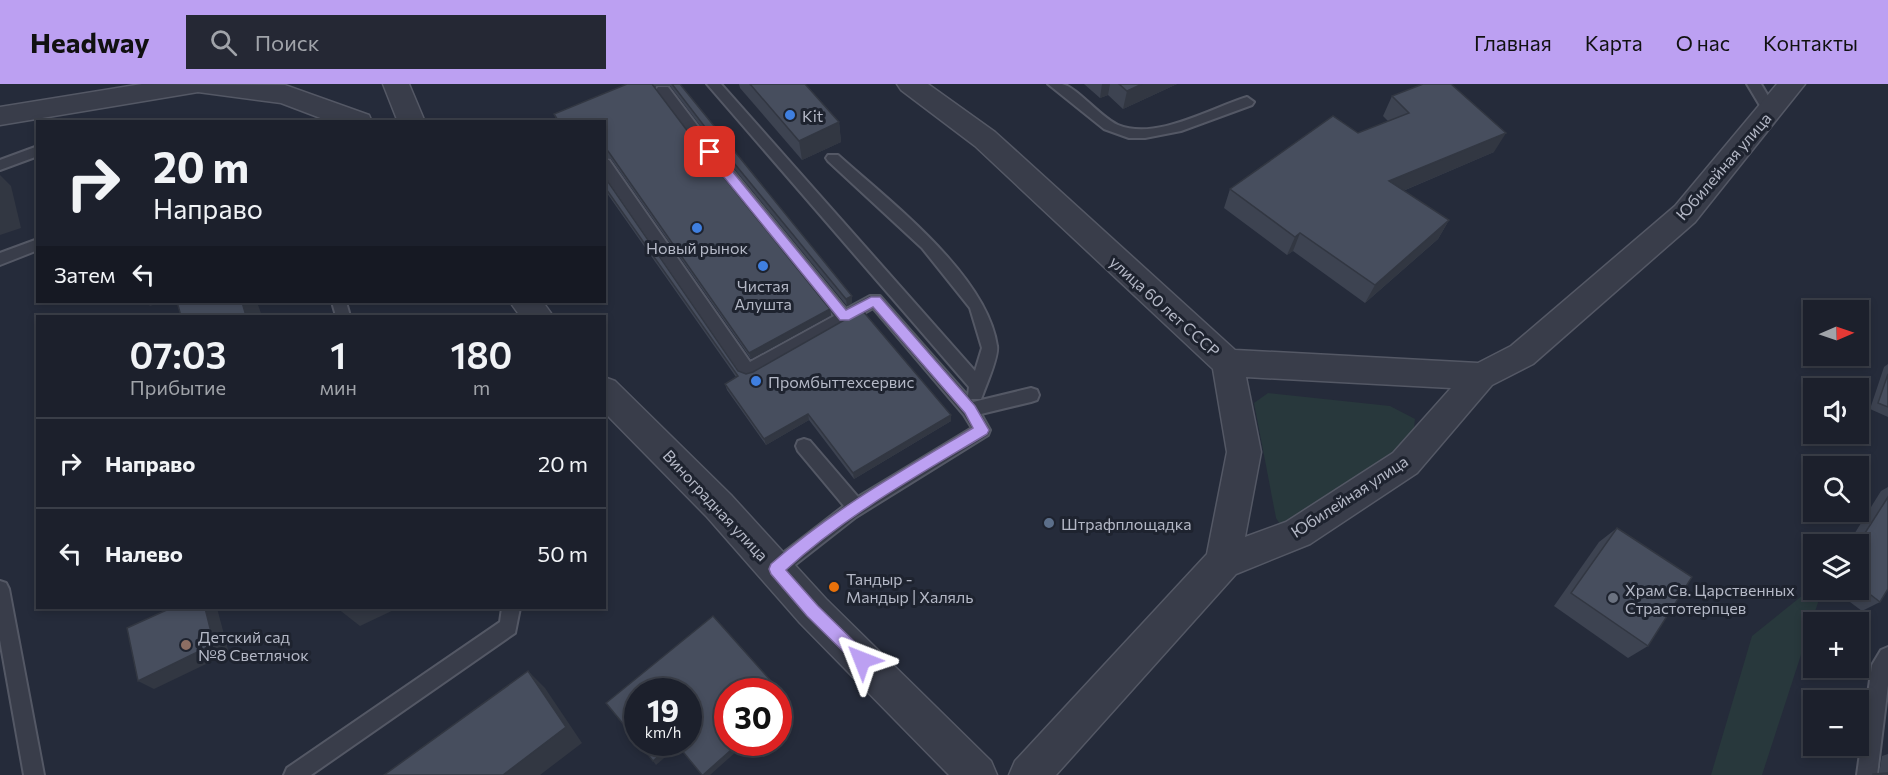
<!DOCTYPE html>
<html lang="ru">
<meta charset="utf-8">
<style>
:root{--surface:#1c202c;--page:#252834;--text:#f1f3f6;--muted:#a0a3a9;--line:#3a3e48;--accent:#bca0f2}
body{margin:0;font-family:Commissioner,sans-serif;background:var(--page);color:var(--text);height:100vh;display:flex;flex-direction:column;font-size:22px;white-space:nowrap}
*{box-sizing:border-box;margin:0}
p{font-size:20px;color:var(--muted)}
.icon{flex:none;width:33px;height:33px;fill:none;stroke:currentColor;stroke-width:2;stroke-linecap:round;stroke-linejoin:round}
.map{position:relative;flex:1;overflow:hidden}
.drawer{position:absolute;left:36px;top:231px;width:570px;height:294px;display:flex;flex-direction:column;background:var(--surface);border-radius:0px;box-shadow:0 3px 9px #0003,0 0 0 2px var(--line)}
.drawer>*{flex:none}
.banner{position:absolute;left:36px;top:36px;width:570px;height:183px;border-radius:0px;box-shadow:0 3px 9px #0003,0 0 0 2px var(--line);background:#1c202c;color:var(--text);overflow:hidden}
.needle{width:39px;rotate:88deg}
.fabs{position:absolute;left:1803px;top:216px;display:grid;gap:12px}
.fabs a{display:grid;place-items:center;width:66px;height:66px;border-radius:0px;background:var(--surface);box-shadow:0 3px 9px #0003,0 0 0 2px var(--line);font-size:30px}
.speed{position:absolute;left:624px;top:594px;display:flex;gap:12px;font-size:30px;font-weight:700;text-align:center}
.speed>*{display:grid;place-content:center;width:78px;height:78px;border-radius:50%;background:var(--surface);box-shadow:0 3px 9px #0003,0 0 0 2px var(--line);line-height:1}
.speed small{font-size:15px;font-weight:400}
.speed .limit{border:9px solid #d22;background:#fff;color:#111}
.pin{position:absolute;display:grid;place-items:center;width:51px;height:51px;color:#fff;margin:-26px;border-radius:12px;box-shadow:0 3px 9px #0006}
.me{position:absolute;width:66px;margin:-33px;rotate:315deg;stroke-linejoin:round;filter:drop-shadow(0 0 4px #0008)}
.turn{display:flex;align-items:center;gap:21px;height:126px;padding:0 18px;font-size:27px}
.turn .icon{width:78px;height:78px;stroke-width:2.5}
.turn b{display:block;font-size:42px;line-height:51px}
.then{display:flex;align-items:center;height:57px;padding:0 18px;background:#0003;gap:12px;font-size:22px}
.eta{display:flex;justify-content:space-evenly;align-items:center;height:102px;text-align:center}
.eta b{font-size:36px;font-weight:600;line-height:42px}
ul{padding:0;list-style:none}
li{display:flex;align-items:center;gap:18px;height:90px;padding:0 18px;border-top:2px solid var(--line)}
li div{flex:1}
li b{display:block;font-size:22px}
li em{font-style:normal}
header{display:flex;align-items:center;gap:36px;box-sizing:border-box;height:84px;padding:0 30px;background:var(--accent);color:#111}
header strong{font-size:28px}
nav{display:flex;gap:33px;margin-inline-start:auto;font-size:21px}
.search{width:420px;height:54px;background:var(--page);display:flex;align-items:center;gap:15px;box-sizing:border-box;padding:0 21px;border-radius:0px;color:var(--muted);font-size:22px}
.map>svg:first-child{display:block}
</style>
<header>
<strong>Headway</strong>
<div class="search"><svg class="icon" aria-label="search" viewBox="0 0 24 24"><circle cx="10" cy="10" r="6"/><path d="M15 15l6 6"/></svg>Поиск</div>
<nav><a>Главная</a><a>Карта</a><a>О нас</a><a>Контакты</a></nav>
</header>
<div class="map">
<svg width="1888" height="691" viewBox="0 0 1888 691">
<rect width="100%" height="100%" fill="#252b3a"/>
<!-- green -->
<g fill="#28383c">
<polygon points="1268,309 1390,322 1415,335 1413,352 1360,399 1283,445 1276,434 1254,319"/>
<polygon points="1813,503 1814,506 1822,506 1762,691 1711,691 1752,552"/>
</g>
<g fill="none" stroke-linecap="round" stroke-linejoin="round">
<defs>
<g id="lane">
<path d="M707,0H721L975,287L982,264L970,224L922,164L828,77L826,74L828,71H838C889,117 987,191 997,262C999,272 987,299 983,310L981,315H971L973,318L1031,304L1037,306L1039,311L1037,316L1031,318L981,330L990,346L988,351L856,433L782,491L776,493L770,491L767,485L770,479L844,422L798,367L796,362L798,357L804,355L810,357L858,413L972,344L964,331L873,224L754,292L748,294L742,292L604,91V75L609,76L750,278L834,232L705,71L658,9L656,6L658,3H668L715,65L846,225L870,212H880L968,312L969,303Z"/>
<path d="M1048,0C1053,0 1058,0 1062,0C1077,3 1101,34 1118,41C1156,57 1211,24 1247,13L1254,18L1252,21L1181,47L1145,54H1129L1104,45Z"/>
<polygon points="1747,0 1761,0 1777,27 1775,30 1765,30"/>
<polygon points="38,62 38,72 0,86 0,76"/>
<polygon points="38,155 38,166 0,181 0,169"/>
<polygon points="332,218 346,218 350,232 336,232"/>
<polygon points="0,497 6,499 9,505 44,691 24,691 0,556"/>
<polygon points="502,524 520,524 515,549 311,691 284,691 287,684 500,538"/>
<polygon points="1888,563 1888,601 1877,691 1857,691 1872,581 1881,566"/>
</g>
<g id="street">
<polygon points="142,0 285,1 369,31 372,38 331,38 281,19 198,8 0,41 0,23"/>
<polygon points="383,0 409,0 425,38 398,38"/>
<path d="M897,0H928L995,48L1235,266L1478,279L1511,262L1675,122L1777,0H1805L1695,138L1533,280L1492,301L1417,389L1310,460L1236,490L1056,691H1009L1015,677L1207,470L1227,368L1213,285L975,62L901,6ZM1246,293L1451,304L1393,369L1286,438L1245,453L1261,368Z"/>
<polygon points="510,218 543,218 553,232 520,232"/>
<polygon points="604,293 615,297 731,411 826,515 991,677 997,691 949,691 800,539 707,433 604,328"/>
</g>
</defs>
<!-- lane casing -->
<use href="#lane" stroke="#545865" stroke-width="4"/>
<!-- street casing -->
<use href="#street" stroke="#545865" stroke-width="3"/>
<!-- lane -->
<use href="#lane" fill="#393d4a" fill-rule="evenodd"/>
<!-- street -->
<use href="#street" fill="#393d4a" fill-rule="evenodd"/>
</g>
<!-- wall -->
<g fill="#3d4351">
<polygon points="627,0 680,0 852,219 847,222 717,64 670,2 656,2 655,4 701,65 830,225 831,231 751,275 611,75 604,74 604,38 557,38 554,30"/>
<polygon points="739,0 805,0 839,38 841,58 802,76 740,4"/>
<polygon points="1084,0 1177,0 1123,25 1108,11 1100,14"/>
<polygon points="1392,12 1494,68 1403,107 1449,136 1438,155 1365,219 1293,167 1287,171 1224,124 1230,105 1358,49 1388,37 1383,32"/>
<polygon points="604,92 738,287 746,290 951,331 951,337 854,395 809,336 766,361 727,306 725,300 736,293 604,105"/>
<polygon points="1888,280 1888,333 1870,325 1884,283"/>
<polygon points="1888,403 1888,505 1880,518 1862,527 1834,506 1858,506 1858,460 1848,460 1881,407"/>
<polygon points="1617,444 1648,562 1628,574 1554,522 1599,458"/>
<polygon points="1888,670 1888,691 1870,691 1879,690 1882,672"/>
</g>
<!-- shaded-wall -->
<g fill="#323742">
<polygon points="1102,0 1110,0 1108,11 1100,14"/>
<polygon points="1142,0 1177,0 1123,25 1127,7"/>
<polygon points="839,38 841,58 802,76 799,57"/>
<polygon points="1506,49 1494,68 1379,117 1389,97"/>
<polygon points="0,91 11,102 21,144 0,151"/>
<polygon points="1449,136 1438,155 1365,219 1375,201"/>
<polygon points="1300,149 1293,167 1287,171 1295,153"/>
<polygon points="852,212 852,219 847,222 846,215"/>
<polygon points="146,218 162,218 150,222"/>
<polygon points="242,218 257,218 262,232 246,232"/>
<polygon points="830,225 831,231 751,275 749,269"/>
<polygon points="808,330 809,336 766,361 764,355"/>
<polygon points="951,331 951,337 854,395 853,389"/>
<polygon points="205,524 217,524 229,569 154,605 138,597"/>
<polygon points="337,524 398,524 360,542"/>
<polygon points="528,587 545,604 582,659 540,691 503,691"/>
<polygon points="788,616 790,620 778,630 778,625"/>
<polygon points="675,658 678,662 656,681 653,677"/>
<polygon points="740,658 747,658 710,691 703,691"/>
</g>
<!-- building -->
<g fill="#474e5e" stroke="#323742" stroke-width="1.5">
<polygon points="627,0 652,0 701,65 830,225 749,269 608,67 604,67 604,38 559,38 554,30"/>
<polygon points="672,0 680,0 852,212 846,215 715,56"/>
<polygon points="750,0 805,0 839,38 799,57"/>
<polygon points="1119,0 1142,0 1127,7"/>
<polygon points="1423,0 1451,0 1506,49 1389,97 1449,136 1375,201 1300,149 1295,153 1230,105 1333,32 1358,49 1409,29 1392,12"/>
<polygon points="604,92 738,287 746,290 753,288 862,226 951,331 853,389 808,330 764,355 725,300 738,292 604,102"/>
<polygon points="177,218 242,218 246,232 181,232"/>
<polygon points="1888,290 1888,323 1878,319"/>
<polygon points="1888,413 1888,505 1880,518 1858,501 1858,460"/>
<polygon points="1617,444 1692,493 1648,562 1571,509"/>
<polygon points="171,524 205,524 214,560 138,597 127,544"/>
<polygon points="713,532 788,616 778,625 778,608 728,608 728,658 740,658 703,691 702,691 675,658 688,658 688,608 638,608 638,658 606,619"/>
<polygon points="528,587 566,643 503,691 384,691"/>
<polygon points="638,658 675,658 653,677"/>
<polygon points="1888,689 1888,691 1873,691 1873,690"/>
</g>
<!-- route -->
<path fill="#bca0f2" stroke="#7a689d" stroke-width="1.5" d="M710,64L714,65L846,226L871,213H880L975,322L989,346L987,350C917,392 846,431 786,486L818,522L868,571L870,576L868,581L862,584L857,581L807,532L771,490L769,485L771,480C832,426 903,386 973,344L965,329L873,223L849,236H840L706,71V65Z"/>
<!-- markers -->
<g fill="#3f7fe0" stroke="#1e232f" stroke-width="2">
<circle cx="790" cy="31" r="6"/>
<circle cx="697" cy="144" r="6"/>
<circle cx="763" cy="182" r="6"/>
<circle cx="756" cy="297" r="6"/>
</g>
<circle fill="#5c6f8a" stroke="#1e232f" stroke-width="2" cx="1049" cy="439" r="6"/>
<circle fill="#e8710a" stroke="#1e232f" stroke-width="2" cx="834" cy="503" r="6"/>
<circle fill="#6b7280" stroke="#1e232f" stroke-width="2" cx="1613" cy="514" r="6"/>
<circle fill="#8d6e63" stroke="#1e232f" stroke-width="2" cx="186" cy="561" r="6"/>
<g text-anchor="middle" dominant-baseline="central" stroke-width="6" stroke-linejoin="round" paint-order="stroke">
<!-- poi labels -->
<g font-size="16" fill="#b4b8c6" stroke="#1e232f" text-anchor="start">
<text x="802" y="31">Kit</text>
<text x="697" y="163" text-anchor="middle">Новый рынок</text>
<text x="763" y="201" text-anchor="middle">Чистая<tspan x="763" dy="18">Алушта</tspan></text>
<text x="768" y="297">Промбыттехсервис</text>
<text x="1061" y="439">Штрафплощадка</text>
<text x="846" y="494">Тандыр -<tspan x="846" dy="18">Мандыр | Халяль</tspan></text>
<text x="1625" y="505">Храм Св. Царственных<tspan x="1625" dy="18">Страстотерпцев</tspan></text>
<text x="198" y="552">Детский сад<tspan x="198" dy="18">№8 Светлячок</tspan></text>
</g>
<!-- street labels -->
<g font-size="16" fill="#b4b8c6" stroke="#1e232f">
<text transform="translate(1723 82) rotate(-49)">Юбилейная улица</text>
<text transform="translate(1165 222) rotate(42)">улица 60 лет СССР</text>
<text transform="translate(1349 412) rotate(-33)">Юбилейная улица</text>
<text transform="translate(716 421) rotate(47)">Виноградная улица</text>
</g>
</g>
</svg>
<div class="fabs">
<a><svg class="needle" viewBox="-14 -14 28 28"><path d="M0-13l5 13h-10z" fill="#e53935"/><path d="M0 13l5-13h-10z" fill="#a0a3a9"/></svg></a>
<a><svg class="icon" aria-label="sound" viewBox="0 0 24 24"><path d="M4 9h4l5-4v14l-5-4H4zM17 9q2 3 0 6"/></svg></a>
<a><svg class="icon" aria-label="search" viewBox="0 0 24 24"><circle cx="10" cy="10" r="6"/><path d="M15 15l6 6"/></svg></a>
<a><svg class="icon" aria-label="layers" viewBox="0 0 24 24"><path d="M12 4l9 5-9 5-9-5zM3 14l9 5 9-5"/></svg></a>
<a>+</a>
<a>−</a>
</div>
<div class="speed"><div>19<small>km/h</small></div><div class="limit">30</div></div>
<div class="pin" style="left:710px;top:68px;background:#d93025"><svg class="icon" aria-label="arrive" viewBox="0 0 24 24"><path d="M6 21V4h12l-3 4 3 4H6"/></svg></div>
<svg class="me" style="left:862px;top:576px" viewBox="-20 -20 40 40"><path d="M0-17L14 15 0 8-14 15z" fill="#bca0f2" stroke="#fff" stroke-width="4"/></svg>
<div class="banner">
<div class="turn"><svg class="icon" aria-label="right" viewBox="0 0 24 24"><path d="M7 20v-9h11M14 6l5 5-5 5"/></svg><div><b>20 m</b>Направо</div></div>
<div class="then">Затем<svg class="icon" aria-label="left" viewBox="0 0 24 24"><path d="M17 20v-9H6M10 6l-5 5 5 5"/></svg></div>
</div>
<section class="drawer">
<div class="eta">
<div><b>07:03</b><p>Прибытие</p></div>
<div><b>1</b><p>мин</p></div>
<div><b>180</b><p>m</p></div>
</div>
<ul>
<li><svg class="icon" aria-label="right" viewBox="0 0 24 24"><path d="M7 20v-9h11M14 6l5 5-5 5"/></svg><div><b>Направо</b></div><em>20 m</em></li>
<li><svg class="icon" aria-label="left" viewBox="0 0 24 24"><path d="M17 20v-9H6M10 6l-5 5 5 5"/></svg><div><b>Налево</b></div><em>50 m</em></li>
</ul>
</section>
</div>
